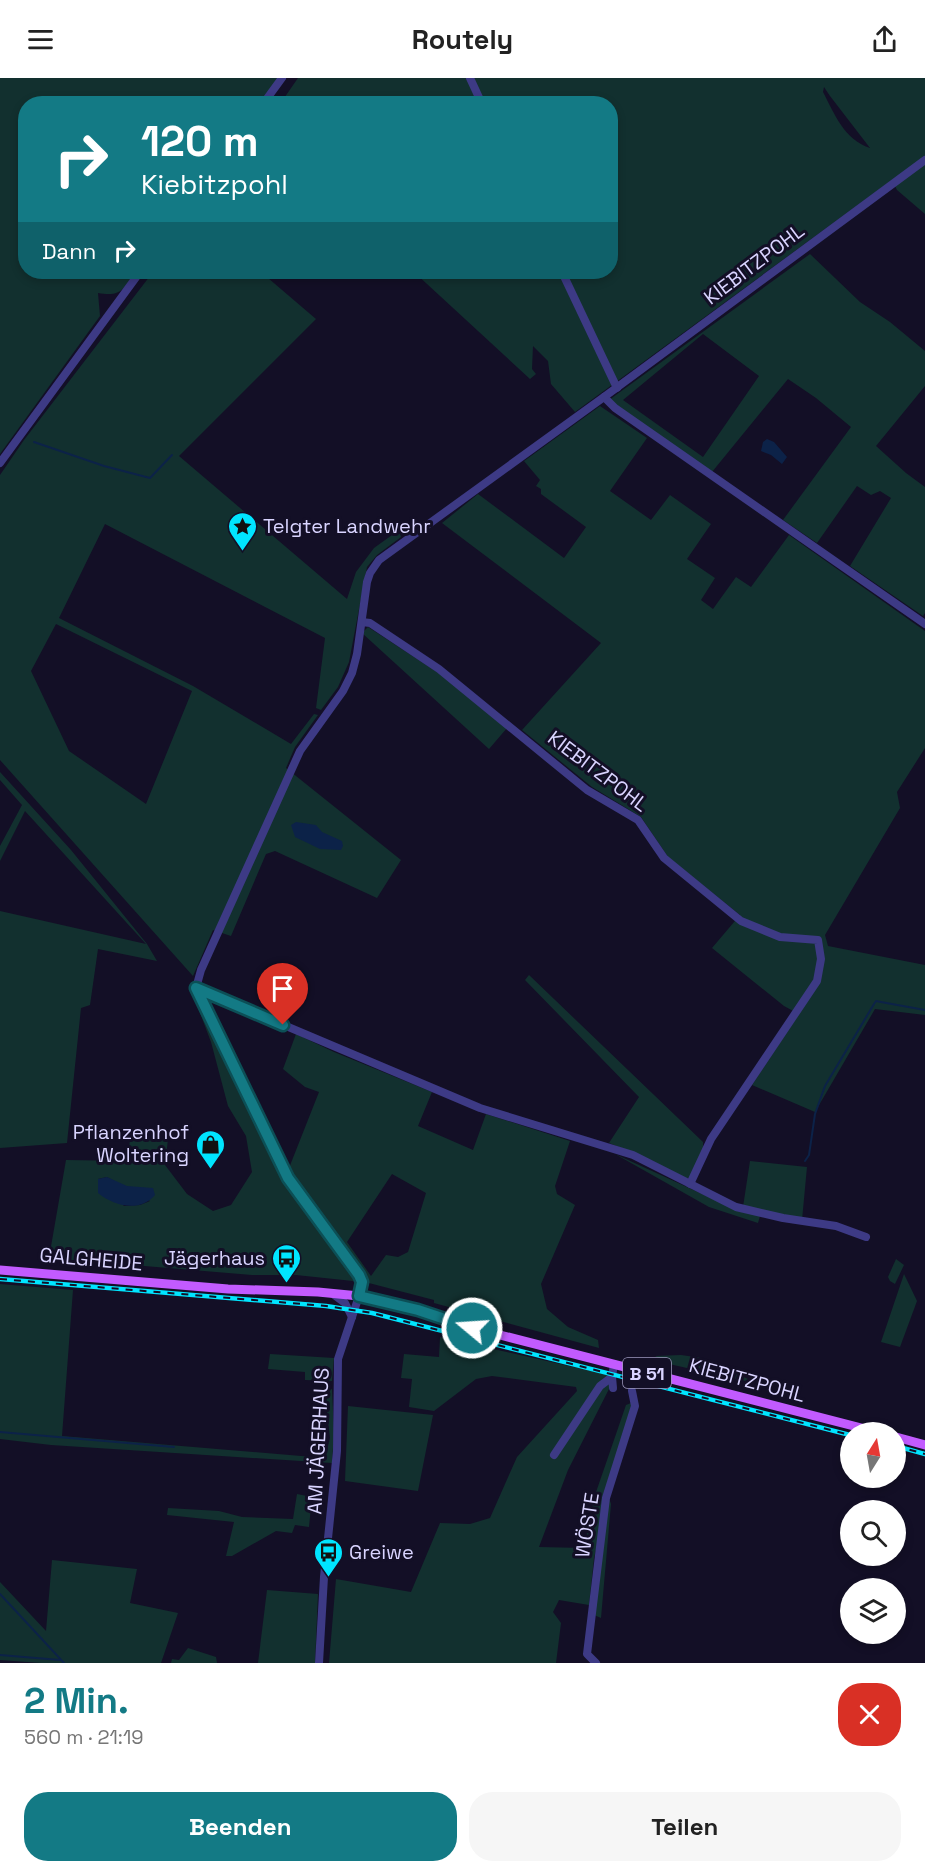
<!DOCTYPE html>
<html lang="de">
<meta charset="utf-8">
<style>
:root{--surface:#fff;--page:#f6f6f6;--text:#222;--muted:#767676;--accent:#137a85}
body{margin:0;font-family:"Space Grotesk",sans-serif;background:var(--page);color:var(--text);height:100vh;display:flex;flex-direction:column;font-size:22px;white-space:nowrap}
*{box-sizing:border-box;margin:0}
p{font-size:20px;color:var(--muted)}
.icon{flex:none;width:33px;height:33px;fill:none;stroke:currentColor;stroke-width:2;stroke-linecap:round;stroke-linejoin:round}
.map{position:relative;height:1585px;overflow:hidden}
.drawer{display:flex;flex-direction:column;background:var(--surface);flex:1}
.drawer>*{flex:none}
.banner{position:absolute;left:18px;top:18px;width:600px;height:183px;border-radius:24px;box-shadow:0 3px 9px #0003;background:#137a85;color:#fff;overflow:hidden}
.needle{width:39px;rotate:11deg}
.tools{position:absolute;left:840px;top:1344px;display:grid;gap:12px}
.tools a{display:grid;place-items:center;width:66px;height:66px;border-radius:50%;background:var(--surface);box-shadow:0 3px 9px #0003;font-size:30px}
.pin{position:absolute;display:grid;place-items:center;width:51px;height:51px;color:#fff;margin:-62px -26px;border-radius:50% 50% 50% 0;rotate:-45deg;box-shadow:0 0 6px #0007}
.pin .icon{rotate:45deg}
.me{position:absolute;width:66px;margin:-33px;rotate:288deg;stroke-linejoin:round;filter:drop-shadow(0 0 4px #0008)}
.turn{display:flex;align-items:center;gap:21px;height:126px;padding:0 24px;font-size:27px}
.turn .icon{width:78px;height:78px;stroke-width:2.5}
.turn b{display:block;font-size:42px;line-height:51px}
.then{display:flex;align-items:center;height:57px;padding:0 24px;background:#0003;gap:12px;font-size:22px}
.round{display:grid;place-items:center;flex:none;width:63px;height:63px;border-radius:24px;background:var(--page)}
.headline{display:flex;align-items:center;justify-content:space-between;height:102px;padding:0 24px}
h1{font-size:36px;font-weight:700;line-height:45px;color:var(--accent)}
.button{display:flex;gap:12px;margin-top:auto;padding:12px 24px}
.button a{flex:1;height:69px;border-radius:24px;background:var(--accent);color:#fff;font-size:24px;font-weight:700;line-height:69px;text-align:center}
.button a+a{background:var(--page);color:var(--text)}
header{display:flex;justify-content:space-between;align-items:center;height:78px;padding:0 24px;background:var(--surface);font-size:27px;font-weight:700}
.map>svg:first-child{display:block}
</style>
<header><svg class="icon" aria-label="menu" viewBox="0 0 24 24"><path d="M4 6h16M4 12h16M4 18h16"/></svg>Routely<svg class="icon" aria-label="share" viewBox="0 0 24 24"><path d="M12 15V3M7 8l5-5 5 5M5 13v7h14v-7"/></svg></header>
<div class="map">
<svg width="925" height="1585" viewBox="0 0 925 1585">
<rect width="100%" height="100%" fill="#130f26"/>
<!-- green -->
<g fill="#12302f" fill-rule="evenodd">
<path d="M0,0H279L260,25L26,26V194H136C123,211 122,219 98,215L100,238L0,376Z"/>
<path d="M298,0H925V136L897,112L893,104L896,99L575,334L551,306L548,283L533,268L532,291L536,296L530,301L414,194H610V26H280ZM824,9L830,18L870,70C844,61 835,37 823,14Z"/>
<path d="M810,176L860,224L890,244L925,273V308L876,368L906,395L925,409V535L923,538L850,488L891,420L880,413L871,417L857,408L817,465L783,442L851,349L816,320L788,301L712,394L609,322ZM703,256L759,298L703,379L623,322Z"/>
<path d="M153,194H261L316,241L179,378L347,521L356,494L374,470L399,452L401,459L377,477L367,489L349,584L338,609L321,632L316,630L325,560L105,446L59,540L193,608L291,666L314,636L318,637L295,669L286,690L401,782L377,820L275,773L266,776L231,858L213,852L193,898L0,682V397L24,362ZM56,546L192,613L146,726L69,673L31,593Z"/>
<polygon points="600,328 647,360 610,413 651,442 670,417 711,446 687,481 715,500 701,522 713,531 736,499 751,509 789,457 925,553 925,670 897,714 900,730 825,857 828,868 925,887 925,937 875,931 815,1034 752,1007 799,936 784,928 712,870 740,837 668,779 641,739 592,709 522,652 601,565 442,445 478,416 564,480 586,449 541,416 541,411 536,408 540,402 524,383"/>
<polygon points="368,549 440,596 507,650 489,671 362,555"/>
<polygon points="0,694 71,772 147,866 157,883 98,871 90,927 81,930 67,1065 0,1070 0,833 146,866 25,733 0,783 0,768 22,727 0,702"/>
<polygon points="529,897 703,1064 703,1074 691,1099 685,1101 653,1083 609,1065 639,1019 525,902"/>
<path d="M197,927L284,1102L354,1198L353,1203L296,1197H252L49,1180L66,1082L128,1083L130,1060L168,1061L165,1087L187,1116L213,1133L231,1127L252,1094L246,1058L228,1028L211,964ZM107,1099L150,1123L140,1127L124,1128L98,1101Z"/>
<path d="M296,956L334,974L432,1014L418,1048L473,1072L486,1036L570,1063L555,1108L557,1116L575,1127L541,1206L547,1231L568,1249L598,1262L599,1270L434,1225V1222L365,1204L364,1197L292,1099L289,1090L319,1014L305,1009L283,991ZM392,1096L426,1115L408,1174L398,1179L386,1177L371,1198L347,1164Z"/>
<polygon points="615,1076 713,1121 760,1138 758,1145 709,1129"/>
<polygon points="750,1083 807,1089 802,1142 743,1129"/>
<polygon points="896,1181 904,1187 895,1206 890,1203 888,1199"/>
<polygon points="904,1196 917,1223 900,1269 881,1264"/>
<polygon points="0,1206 73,1212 62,1358 325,1380 330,1360 326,1326 327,1313 332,1311 334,1355 332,1385 51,1367 0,1361"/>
<polygon points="440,1259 609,1297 609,1311 568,1392 539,1469 584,1470 594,1420 626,1327 631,1325 631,1334 594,1480 589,1527 559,1522 553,1534 561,1545 556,1585 329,1585 336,1501 411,1514 440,1445 470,1446 490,1440 517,1379 577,1313 576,1309 492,1298 476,1301 434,1333 409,1329 412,1301 401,1300 404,1276 439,1279"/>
<polygon points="270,1276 334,1280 332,1303 305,1302 305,1294 268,1291"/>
<polygon points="681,1277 702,1280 759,1306 669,1286 655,1278"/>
<polygon points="348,1328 433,1337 418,1413 345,1403"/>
<polygon points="297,1416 312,1419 309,1449 295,1447 292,1455 276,1453 232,1478 226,1478 234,1444 167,1437 168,1430 219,1433 242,1439 293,1441"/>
<polygon points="609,1420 611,1426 601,1540 594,1537"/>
<polygon points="52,1482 137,1491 130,1525 178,1535 161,1585 41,1585 0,1582 0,1504 46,1553"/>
<polygon points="267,1512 318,1516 315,1585 258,1585"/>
<polygon points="188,1570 216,1579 217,1585 171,1585 172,1581 179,1582"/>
</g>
<!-- water -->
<g fill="#0c2248">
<polygon points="767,361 774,364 787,379 782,386 771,377 761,373 763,364"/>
<polygon points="296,744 316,747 322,754 342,763 343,768 341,772 320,771 295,759 291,747"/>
<path d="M107,1099L127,1108L153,1110L155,1117C140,1135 114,1128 98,1115V1101Z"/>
</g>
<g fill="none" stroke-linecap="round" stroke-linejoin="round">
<!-- stream -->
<g stroke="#0c2248" stroke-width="2">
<polyline points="34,364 104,388 150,400 172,377"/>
<polyline points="805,1083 809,1077 815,1036 825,1008 874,926 876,923 881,924 925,932"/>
<polyline points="0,1354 174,1369"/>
<polyline points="0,1516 64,1585"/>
<polyline points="0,1577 60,1582"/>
</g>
<!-- minor -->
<g stroke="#3d3a85" stroke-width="8">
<polyline points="470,0 482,26"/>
<polyline points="263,26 282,0"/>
<polyline points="562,194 617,310"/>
<polyline points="604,319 615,330 925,546"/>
<polyline points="0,385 140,194"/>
<polyline points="362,544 370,545 439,591 587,712 638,742 664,780 741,843 780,859 818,862 821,881 817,903 711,1061 690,1106"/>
<polyline points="196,910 480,1030 633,1077 736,1129 783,1140 836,1148 866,1159"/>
<polyline points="333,1216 345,1225 352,1239"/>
<polyline points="613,1310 612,1299 614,1286"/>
<polyline points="554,1377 600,1308 612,1299"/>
<polyline points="319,1585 324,1499 337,1373 338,1281 359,1218 362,1204 359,1197 288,1100 196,910 201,892 300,673 343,613 352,595 357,576 367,504 370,495 379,482 604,319 925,82"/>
<polyline points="596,1585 587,1576 606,1420 635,1328 632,1313"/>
</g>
<!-- major -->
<g stroke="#c25bff" stroke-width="9">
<polyline points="0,1192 228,1211 318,1214 359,1218 397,1226 473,1250 877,1354"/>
<polyline points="896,1359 925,1367"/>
</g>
<defs>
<g id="rail">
<polyline points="0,1201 326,1228 372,1235 850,1357"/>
<polyline points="896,1368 925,1376"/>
</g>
</defs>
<!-- rail casing -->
<use href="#rail" stroke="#00e5ff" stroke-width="4.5"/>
<!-- rail -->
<use href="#rail" stroke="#130f26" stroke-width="2" stroke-dasharray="7" stroke-linecap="butt"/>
</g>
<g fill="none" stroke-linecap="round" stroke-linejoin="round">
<defs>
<polyline id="route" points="283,947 196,910 288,1100 359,1197 362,1204 359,1218 418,1232 472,1250"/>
</defs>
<!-- route casing -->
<use href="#route" stroke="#0c4f56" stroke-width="15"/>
<!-- route -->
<use href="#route" stroke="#137a85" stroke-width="10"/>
</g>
<!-- icons -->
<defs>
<symbol id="sight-pin" viewBox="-11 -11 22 30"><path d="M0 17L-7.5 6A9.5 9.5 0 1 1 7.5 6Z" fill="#00e5ff" stroke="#130f26"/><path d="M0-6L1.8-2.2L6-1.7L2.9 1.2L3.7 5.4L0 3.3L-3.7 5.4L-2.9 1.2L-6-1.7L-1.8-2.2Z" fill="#111"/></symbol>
<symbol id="shop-pin" viewBox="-11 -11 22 30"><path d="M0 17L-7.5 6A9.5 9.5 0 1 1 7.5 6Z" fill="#00e5ff" stroke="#130f26"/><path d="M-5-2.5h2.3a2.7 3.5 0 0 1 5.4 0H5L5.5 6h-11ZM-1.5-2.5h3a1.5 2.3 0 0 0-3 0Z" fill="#111"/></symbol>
<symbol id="bus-pin" viewBox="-11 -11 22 30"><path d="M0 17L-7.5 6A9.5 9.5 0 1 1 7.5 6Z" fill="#00e5ff" stroke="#130f26"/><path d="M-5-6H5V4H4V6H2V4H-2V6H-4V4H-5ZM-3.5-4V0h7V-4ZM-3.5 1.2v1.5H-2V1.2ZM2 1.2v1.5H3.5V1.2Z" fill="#111"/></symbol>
</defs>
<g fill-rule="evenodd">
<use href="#sight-pin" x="226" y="432" width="33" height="45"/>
<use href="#shop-pin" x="194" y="1050" width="33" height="45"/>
<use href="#bus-pin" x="270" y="1164" width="33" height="45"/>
<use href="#bus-pin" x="312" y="1458" width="33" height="45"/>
</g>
<g text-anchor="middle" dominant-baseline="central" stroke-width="6" stroke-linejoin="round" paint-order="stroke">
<!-- shield labels -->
<rect fill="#130f26" stroke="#9e99be" stroke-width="1.5" x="623" y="1280" width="48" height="30" rx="4.5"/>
<g font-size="18" font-weight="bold" fill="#d9d4ff">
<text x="647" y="1295">B 51</text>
</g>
<!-- street labels -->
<g font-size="20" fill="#d9d4ff" stroke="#130f26">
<text transform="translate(754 186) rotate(-37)">KIEBITZPOHL</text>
<text transform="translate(598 693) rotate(37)">KIEBITZPOHL</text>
<text transform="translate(91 1181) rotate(5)">GALGHEIDE</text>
<text transform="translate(747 1302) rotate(15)">KIEBITZPOHL</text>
<text transform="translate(318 1363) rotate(-87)">AM JÄGERHAUS</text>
<text transform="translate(587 1447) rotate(-81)">WÖSTE</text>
</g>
<!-- poi labels -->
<g font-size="20" fill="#d9d4ff" stroke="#130f26" text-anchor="start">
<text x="263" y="448">Telgter Landwehr</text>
<text x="189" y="1054" text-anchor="end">Pflanzenhof<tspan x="189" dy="23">Woltering</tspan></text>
<text x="265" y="1180" text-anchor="end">Jägerhaus</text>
<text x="349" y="1474">Greiwe</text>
</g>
</g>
</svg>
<div class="tools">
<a><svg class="needle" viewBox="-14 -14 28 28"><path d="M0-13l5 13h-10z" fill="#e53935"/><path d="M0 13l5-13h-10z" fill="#767676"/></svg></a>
<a><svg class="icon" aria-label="search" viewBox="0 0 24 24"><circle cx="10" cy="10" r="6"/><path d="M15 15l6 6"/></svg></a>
<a><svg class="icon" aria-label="layers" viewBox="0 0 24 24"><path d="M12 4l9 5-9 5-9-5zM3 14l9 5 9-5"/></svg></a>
</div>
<div class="pin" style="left:283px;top:947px;background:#d93025"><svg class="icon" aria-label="arrive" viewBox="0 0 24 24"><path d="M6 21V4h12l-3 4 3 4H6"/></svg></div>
<svg class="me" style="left:472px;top:1250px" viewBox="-20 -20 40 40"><circle r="17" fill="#137a85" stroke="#fff" stroke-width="3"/><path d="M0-11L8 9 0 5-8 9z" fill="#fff"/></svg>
<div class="banner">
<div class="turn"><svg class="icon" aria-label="right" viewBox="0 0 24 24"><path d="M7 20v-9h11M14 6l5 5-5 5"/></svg><div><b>120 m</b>Kiebitzpohl</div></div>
<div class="then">Dann<svg class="icon" aria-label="right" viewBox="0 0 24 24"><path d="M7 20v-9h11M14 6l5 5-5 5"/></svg></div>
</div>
</div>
<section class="drawer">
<div class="headline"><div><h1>2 Min.</h1><p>560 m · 21:19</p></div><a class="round" style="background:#d93025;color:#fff"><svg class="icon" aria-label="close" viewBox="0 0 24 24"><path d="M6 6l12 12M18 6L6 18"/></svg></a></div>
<div class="button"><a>Beenden</a><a>Teilen</a></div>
</section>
